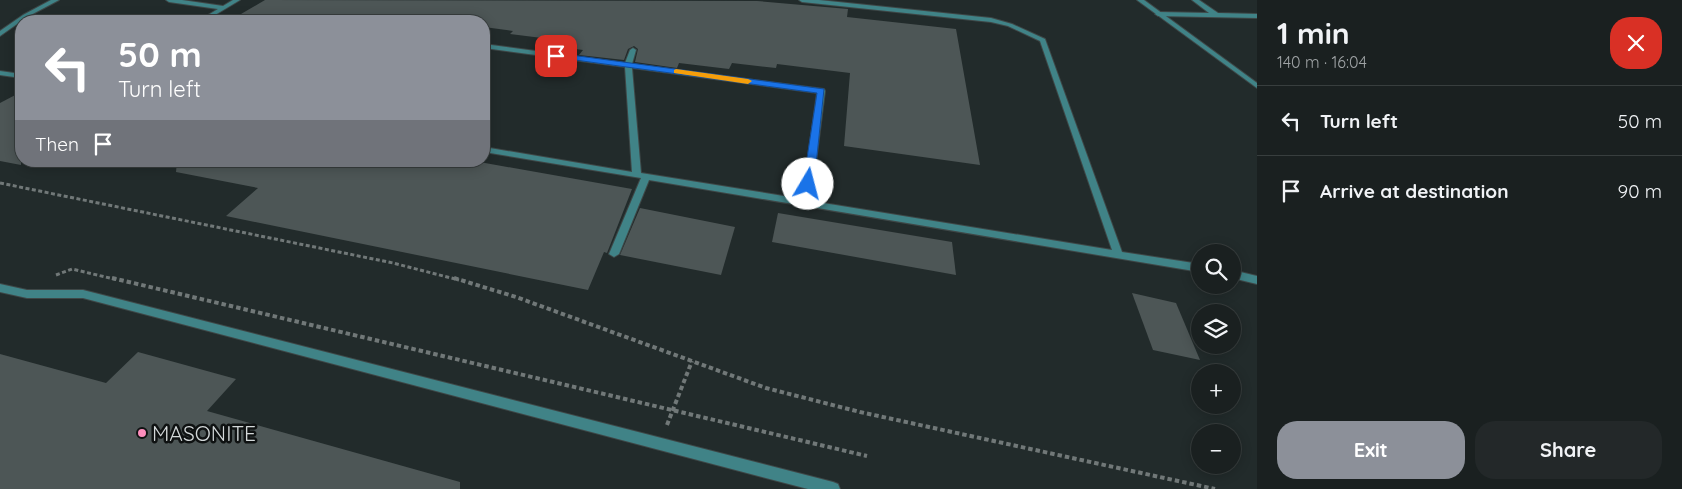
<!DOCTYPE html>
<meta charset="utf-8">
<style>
:root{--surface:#1a2020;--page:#232829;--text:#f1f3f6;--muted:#9fa3a5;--line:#383e3e;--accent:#8c9099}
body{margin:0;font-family:Quicksand,sans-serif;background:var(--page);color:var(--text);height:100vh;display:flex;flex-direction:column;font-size:19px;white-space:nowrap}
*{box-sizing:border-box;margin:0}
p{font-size:16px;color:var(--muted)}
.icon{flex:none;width:28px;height:28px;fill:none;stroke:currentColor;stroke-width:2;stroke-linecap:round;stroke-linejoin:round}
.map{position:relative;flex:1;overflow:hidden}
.side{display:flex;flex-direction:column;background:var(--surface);width:425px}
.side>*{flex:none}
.top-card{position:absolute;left:15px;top:15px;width:475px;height:152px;border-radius:20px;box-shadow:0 2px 12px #0003,0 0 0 1px var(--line);background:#8c9099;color:#fff;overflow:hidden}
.controls{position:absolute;left:1191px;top:244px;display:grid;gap:10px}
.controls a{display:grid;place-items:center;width:50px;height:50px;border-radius:50%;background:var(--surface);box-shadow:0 2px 12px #0003,0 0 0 1px var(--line);font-size:25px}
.pin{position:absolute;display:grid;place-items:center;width:42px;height:42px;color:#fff;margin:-21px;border-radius:10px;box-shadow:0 2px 8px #0006}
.me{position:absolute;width:55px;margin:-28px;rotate:8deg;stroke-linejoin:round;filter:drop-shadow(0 0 4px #0008)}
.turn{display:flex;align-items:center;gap:18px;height:105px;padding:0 20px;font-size:22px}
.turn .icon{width:65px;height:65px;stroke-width:2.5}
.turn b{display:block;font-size:35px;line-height:42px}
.then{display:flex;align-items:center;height:48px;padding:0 20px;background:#0003;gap:10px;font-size:19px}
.round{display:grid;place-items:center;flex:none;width:52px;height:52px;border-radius:20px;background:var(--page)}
.overview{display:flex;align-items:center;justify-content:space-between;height:85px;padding:0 20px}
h1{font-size:30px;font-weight:700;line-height:38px}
.action{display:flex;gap:10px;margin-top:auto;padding:10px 20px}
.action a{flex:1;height:58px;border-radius:20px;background:var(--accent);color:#fff;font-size:20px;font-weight:700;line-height:58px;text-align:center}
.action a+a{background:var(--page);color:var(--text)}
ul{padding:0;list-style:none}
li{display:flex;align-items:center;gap:15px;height:70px;padding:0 20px;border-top:1px solid var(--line)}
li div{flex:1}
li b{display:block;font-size:19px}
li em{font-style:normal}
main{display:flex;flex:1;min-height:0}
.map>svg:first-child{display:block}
</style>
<main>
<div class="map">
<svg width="1257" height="489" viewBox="0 0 1257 489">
<rect width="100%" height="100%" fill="#222b2b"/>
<!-- building -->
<g fill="#4d5656">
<polygon points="265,0 757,1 848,9 847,17 956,29 980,165 844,146 850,73 777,64 776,68 732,63 729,69 679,63 677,68 635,62 638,49 634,46 628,49 624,60 579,55 583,50 545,45 550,39 510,34 513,31 484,27 484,21 229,21"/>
<polygon points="21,92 21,165 0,161 0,103"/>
<polygon points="177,161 474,161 632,189 607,253 604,252 588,290 226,216 258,188 176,172"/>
<polygon points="640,208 735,227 721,275 620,255"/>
<polygon points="778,213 952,242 956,275 772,242"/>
<polygon points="1132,293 1176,303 1200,360 1153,350"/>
<polygon points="138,352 236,379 207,411 460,482 460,489 0,489 0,354 106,383"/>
</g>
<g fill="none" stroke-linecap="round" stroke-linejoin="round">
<defs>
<g id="lane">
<polygon points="51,0 59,0 27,17 0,36 0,31 23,15"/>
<polygon points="166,0 182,0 223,6 233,0 240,0 205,21 198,21 218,9 169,2"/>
<path d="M799,0H819L991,18L1012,24L1045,39L1122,252L1200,264V272L649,180L619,254L614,257L609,254L641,178L484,152V147L632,172L625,67L484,48V44L625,63L630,50L633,48L636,50L632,64L824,89L825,91L811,201L1112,250L1040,41L1008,26L991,22L802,2ZM632,68L817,93L802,199L641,173Z"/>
<polygon points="1192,0 1199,0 1218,13 1257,14 1257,18 1158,16 1155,14 1158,12 1209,13"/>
<polygon points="0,71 21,74 21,78 0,75"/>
<polygon points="1232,270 1257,276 1257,284 1232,278"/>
<polygon points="0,284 27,290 83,290 833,482 838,484 840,489 808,489 83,298 27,298 0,292"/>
</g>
<polygon id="street" points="1137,0 1144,0 1257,83 1257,88"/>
</defs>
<!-- lane casing -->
<use href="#lane" stroke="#3e4747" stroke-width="2"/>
<!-- street casing -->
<use href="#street" stroke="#3e4747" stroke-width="2"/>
<!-- path-far1 -->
<g stroke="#717878" stroke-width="3" stroke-dasharray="4 2.5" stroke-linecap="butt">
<polyline points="0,183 393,263 459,280"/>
<polyline points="56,275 72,269 118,280"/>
</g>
<!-- path -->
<g stroke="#717878" stroke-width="4" stroke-dasharray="4.5 3" stroke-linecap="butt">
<polyline points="112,278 867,456"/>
<polyline points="454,278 516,297 766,388 860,412 1215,489"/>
<polyline points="667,425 692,361"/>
</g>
<!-- lane -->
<use href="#lane" fill="#408387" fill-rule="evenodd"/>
<!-- street -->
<use href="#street" fill="#408387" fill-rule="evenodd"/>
</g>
<!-- route -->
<polygon fill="#1a73e8" stroke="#114b97" points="556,53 824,89 814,184 808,187 803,184 817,93 553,57 553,54"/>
<!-- slow -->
<polygon fill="#f59e0b" points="676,69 748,79 752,81 748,84 674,73 674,70"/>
<!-- markers -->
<circle fill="#fe8ebd" stroke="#0f1212" stroke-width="2" cx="142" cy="433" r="5"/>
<g text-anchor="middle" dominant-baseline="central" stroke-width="5" stroke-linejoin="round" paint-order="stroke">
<!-- near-poi labels -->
<g font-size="21" fill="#d3d8d9" stroke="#0f1212" text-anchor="start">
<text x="152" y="433">MASONITE</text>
</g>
</g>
</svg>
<div class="controls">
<a><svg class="icon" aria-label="search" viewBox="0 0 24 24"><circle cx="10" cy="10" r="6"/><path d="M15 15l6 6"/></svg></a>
<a><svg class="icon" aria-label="layers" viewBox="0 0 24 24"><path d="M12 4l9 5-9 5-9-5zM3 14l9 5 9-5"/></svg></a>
<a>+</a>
<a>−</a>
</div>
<div class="pin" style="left:556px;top:56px;background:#d93025"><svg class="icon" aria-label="arrive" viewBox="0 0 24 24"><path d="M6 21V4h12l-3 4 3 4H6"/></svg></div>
<svg class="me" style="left:808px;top:184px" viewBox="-20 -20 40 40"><circle r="19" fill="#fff"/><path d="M0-13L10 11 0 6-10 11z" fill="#1a73e8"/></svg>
<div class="top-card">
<div class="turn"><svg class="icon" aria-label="left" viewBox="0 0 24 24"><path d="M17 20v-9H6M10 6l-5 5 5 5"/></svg><div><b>50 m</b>Turn left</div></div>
<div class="then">Then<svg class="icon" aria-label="arrive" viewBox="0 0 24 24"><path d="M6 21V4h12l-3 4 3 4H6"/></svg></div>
</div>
</div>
<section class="side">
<div class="overview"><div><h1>1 min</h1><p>140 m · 16:04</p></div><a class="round" style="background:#d93025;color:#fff"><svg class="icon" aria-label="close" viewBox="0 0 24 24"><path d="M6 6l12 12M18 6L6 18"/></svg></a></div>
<ul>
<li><svg class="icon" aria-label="left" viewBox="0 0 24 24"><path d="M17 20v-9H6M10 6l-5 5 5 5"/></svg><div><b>Turn left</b></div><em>50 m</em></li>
<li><svg class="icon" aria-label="arrive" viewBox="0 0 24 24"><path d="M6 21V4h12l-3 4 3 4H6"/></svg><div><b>Arrive at destination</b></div><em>90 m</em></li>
</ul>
<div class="action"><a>Exit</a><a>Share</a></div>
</section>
</main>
